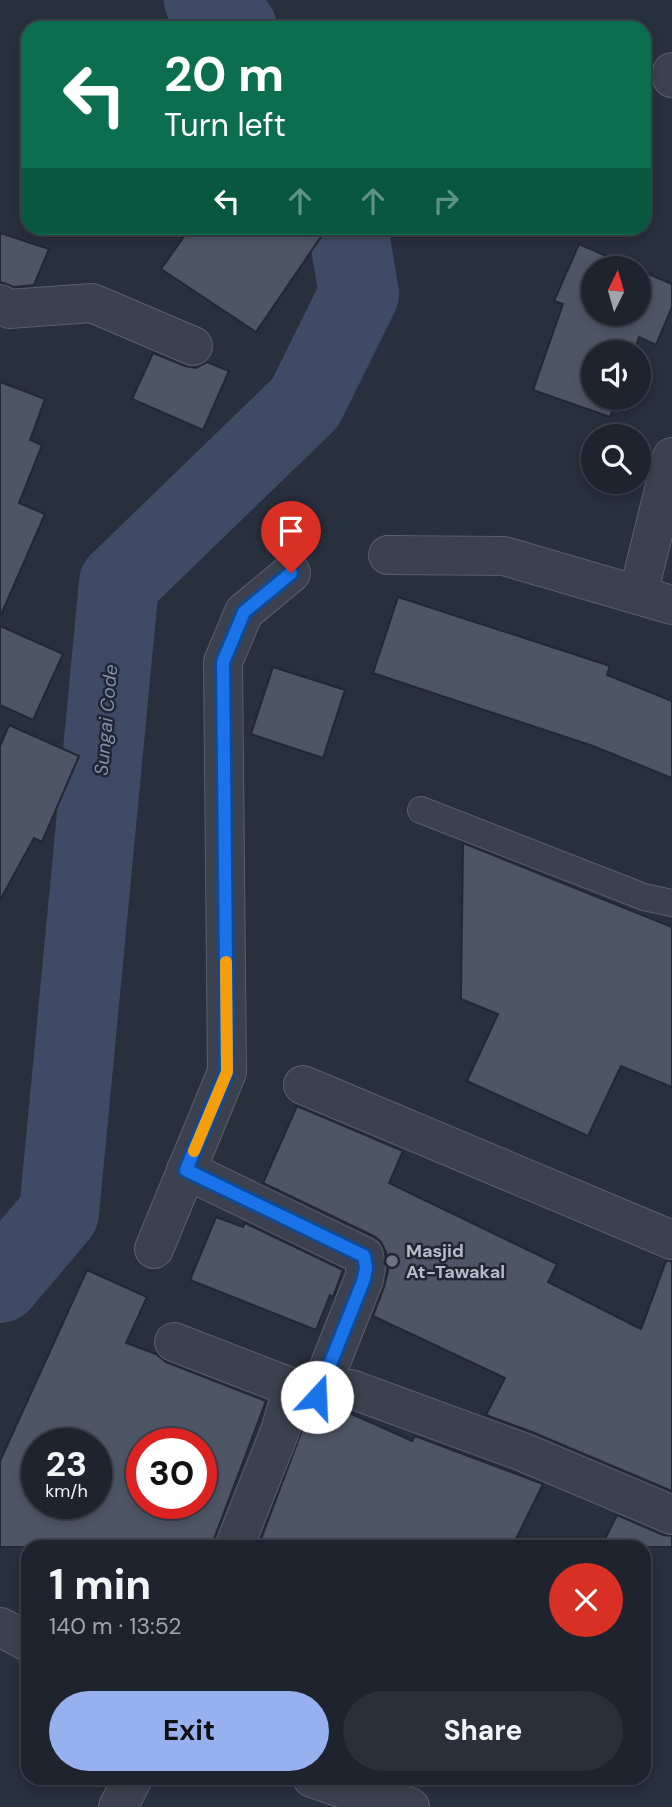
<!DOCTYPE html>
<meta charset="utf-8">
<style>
:root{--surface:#1e232e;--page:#2b2f3a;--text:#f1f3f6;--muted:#a1a4aa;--line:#3c404a;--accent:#97b0ee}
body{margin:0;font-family:"DM Sans",sans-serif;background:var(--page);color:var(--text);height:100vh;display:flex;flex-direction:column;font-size:26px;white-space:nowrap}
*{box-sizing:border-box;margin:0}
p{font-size:23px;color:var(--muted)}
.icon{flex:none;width:38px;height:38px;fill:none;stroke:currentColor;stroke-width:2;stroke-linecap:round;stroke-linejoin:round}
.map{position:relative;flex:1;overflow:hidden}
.panel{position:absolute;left:21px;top:1540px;width:630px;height:245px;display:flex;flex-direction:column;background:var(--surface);border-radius:21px;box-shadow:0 4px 10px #0003,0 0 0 2px var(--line)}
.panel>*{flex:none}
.guide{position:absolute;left:21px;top:21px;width:630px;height:214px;border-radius:21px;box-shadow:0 4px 10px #0003,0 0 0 2px var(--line);background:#0b6e4f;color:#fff;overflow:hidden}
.needle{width:46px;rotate:5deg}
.tools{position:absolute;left:581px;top:256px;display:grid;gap:14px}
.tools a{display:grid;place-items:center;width:70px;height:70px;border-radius:50%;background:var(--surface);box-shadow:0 4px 10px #0003,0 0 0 2px var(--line);font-size:35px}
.speed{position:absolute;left:21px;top:1428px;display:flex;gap:14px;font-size:35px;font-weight:700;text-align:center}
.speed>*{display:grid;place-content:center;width:91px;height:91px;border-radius:50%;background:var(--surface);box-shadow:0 4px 10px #0003,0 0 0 2px var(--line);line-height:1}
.speed small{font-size:18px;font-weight:400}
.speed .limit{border:10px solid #d22;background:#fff;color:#111}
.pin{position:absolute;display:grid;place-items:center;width:60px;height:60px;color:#fff;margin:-72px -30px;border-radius:50% 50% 50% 0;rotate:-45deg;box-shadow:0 0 7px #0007}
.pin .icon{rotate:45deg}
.me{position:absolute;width:77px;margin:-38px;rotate:20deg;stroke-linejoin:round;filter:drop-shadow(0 0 5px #0008)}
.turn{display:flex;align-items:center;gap:24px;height:147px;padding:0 28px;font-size:32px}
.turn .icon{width:91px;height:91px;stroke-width:2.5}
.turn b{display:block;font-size:49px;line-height:60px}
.lanes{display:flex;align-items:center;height:66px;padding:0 28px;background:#0003;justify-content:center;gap:35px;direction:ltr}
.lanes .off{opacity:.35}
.round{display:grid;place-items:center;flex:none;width:74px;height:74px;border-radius:37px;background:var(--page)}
.summary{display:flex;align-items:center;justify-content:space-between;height:119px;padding:0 28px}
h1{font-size:42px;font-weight:700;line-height:52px}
.primary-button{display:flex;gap:14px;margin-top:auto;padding:14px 28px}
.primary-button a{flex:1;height:80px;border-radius:42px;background:var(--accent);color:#111;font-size:28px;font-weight:700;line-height:80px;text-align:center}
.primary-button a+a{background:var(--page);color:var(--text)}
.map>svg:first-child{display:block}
</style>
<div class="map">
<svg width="672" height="1807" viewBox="0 0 672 1807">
<rect width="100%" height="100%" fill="#282f3d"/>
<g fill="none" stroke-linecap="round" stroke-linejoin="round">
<!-- river -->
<g stroke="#3f4b65" stroke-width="80">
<polyline points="204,0 237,28"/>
<polyline points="0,1283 59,1213 119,583 305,403 359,294 348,228"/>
</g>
</g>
<!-- building -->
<g fill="#4e5566" stroke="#222835" stroke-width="2" fill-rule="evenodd">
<polygon points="190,228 327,228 256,332 161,269"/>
<polygon points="0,233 49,249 34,285 14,287 0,282"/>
<polygon points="579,244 634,268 593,268 593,313 639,313 639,270 672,284 672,307 656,345 639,337 634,352 593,352 593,397 618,397 610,417 533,390 563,304 554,301"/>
<polygon points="153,353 185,366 196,368 207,362 229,371 203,430 132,399"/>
<polygon points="0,382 45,399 30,440 42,445 19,503 45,514 0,617"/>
<polygon points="398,597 610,666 607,675 672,701 672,778 593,746 373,673"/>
<polygon points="0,626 63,654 33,720 0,705"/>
<polygon points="273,667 345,690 323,758 251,734"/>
<polygon points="9,725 79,756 42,842 34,838 0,900 0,746"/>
<polygon points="463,843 672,927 672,1087 621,1066 588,1136 467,1081 498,1014 461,999"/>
<polygon points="297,1106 403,1151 389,1183 557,1264 548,1282 641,1329 666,1261 672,1261 672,1491 532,1432 486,1415 505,1378 373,1316 384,1287 388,1271 386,1252 381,1242 374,1236 263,1183"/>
<polygon points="216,1217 243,1227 245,1223 343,1270 333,1297 330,1295 316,1330 190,1280"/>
<path d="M87,1270L147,1297L126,1343L156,1354L166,1362L266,1401L214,1539L213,1547H0V1461ZM37,1444H96V1503H37ZM142,1444H201V1503H142Z"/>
<polygon points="336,1407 412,1441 415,1436 543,1484 512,1547 258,1547 307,1417 321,1418 330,1414"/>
<polygon points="617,1515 663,1535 672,1536 672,1547 601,1547"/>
</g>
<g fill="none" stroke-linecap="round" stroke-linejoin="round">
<defs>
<polyline id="service" points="421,810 644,897 672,903"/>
<g id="minor">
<polyline points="672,72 672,78"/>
<polyline points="0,304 9,309 92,303 193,346"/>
<polyline points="388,555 504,556 672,605"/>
<polyline points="638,595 672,457"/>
<polyline points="303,1085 672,1240"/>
<polyline points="186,1170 364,1256 366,1267 364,1279 317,1397 293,1388 280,1431 234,1547"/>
<polyline points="154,1249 227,1072 223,662 244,612 291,573"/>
<polyline points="174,1342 293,1388"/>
<polyline points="351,1389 523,1452 672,1515"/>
<polyline points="0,1627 28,1642"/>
<polyline points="312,1778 370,1798 410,1807"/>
<polyline points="118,1807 133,1778"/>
</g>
</defs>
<!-- service casing -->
<use href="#service" stroke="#595f6b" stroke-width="28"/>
<!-- minor casing -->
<use href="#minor" stroke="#595f6b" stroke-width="40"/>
<!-- service -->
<use href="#service" stroke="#3b414e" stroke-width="26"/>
<!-- minor -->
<use href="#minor" stroke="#3b414e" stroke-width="38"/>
</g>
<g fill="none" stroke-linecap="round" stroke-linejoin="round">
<defs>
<polyline id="route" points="291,573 244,612 223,662 227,1072 186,1170 364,1256 366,1267 364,1279 317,1397"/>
</defs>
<!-- route casing -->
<use href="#route" stroke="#114b97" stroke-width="18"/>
<!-- route -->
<use href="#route" stroke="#1a73e8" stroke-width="12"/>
<!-- slow -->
<polyline stroke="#f59e0b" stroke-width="12" points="194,1151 227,1072 226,962"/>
</g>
<!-- markers -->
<circle fill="#6b7280" stroke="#202633" stroke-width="2.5" cx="392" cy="1261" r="7"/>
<g text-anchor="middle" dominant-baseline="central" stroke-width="5" stroke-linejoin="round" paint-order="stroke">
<!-- poi labels -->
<g font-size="18" font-weight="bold" fill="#b8bcc8" stroke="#202633" text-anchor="start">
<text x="406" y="1251">Masjid<tspan x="406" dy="21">At-Tawakal</tspan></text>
</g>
<!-- water labels -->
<g font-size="19" font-style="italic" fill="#8290ad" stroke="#202633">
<text transform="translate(106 720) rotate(-85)">Sungai Code</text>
</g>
</g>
</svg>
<div class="tools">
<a><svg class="needle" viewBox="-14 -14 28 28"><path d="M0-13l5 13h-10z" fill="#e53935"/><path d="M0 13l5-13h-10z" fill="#a1a4aa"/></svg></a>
<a><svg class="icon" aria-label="sound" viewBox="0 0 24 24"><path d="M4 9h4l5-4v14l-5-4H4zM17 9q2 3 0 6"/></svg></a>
<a><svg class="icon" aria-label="search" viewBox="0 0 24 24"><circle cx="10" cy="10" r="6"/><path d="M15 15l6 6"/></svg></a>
</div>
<div class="speed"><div>23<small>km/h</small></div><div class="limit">30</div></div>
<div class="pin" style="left:291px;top:573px;background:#d93025"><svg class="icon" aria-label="arrive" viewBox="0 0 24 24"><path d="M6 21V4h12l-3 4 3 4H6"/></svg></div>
<svg class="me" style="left:317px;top:1397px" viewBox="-20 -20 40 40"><circle r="19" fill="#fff"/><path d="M0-13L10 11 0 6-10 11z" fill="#1a73e8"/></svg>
<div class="guide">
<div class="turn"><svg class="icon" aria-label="left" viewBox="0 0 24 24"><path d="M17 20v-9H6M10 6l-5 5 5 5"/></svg><div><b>20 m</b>Turn left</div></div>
<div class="lanes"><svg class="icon" aria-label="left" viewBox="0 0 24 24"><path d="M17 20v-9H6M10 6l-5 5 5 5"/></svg><svg class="icon off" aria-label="ahead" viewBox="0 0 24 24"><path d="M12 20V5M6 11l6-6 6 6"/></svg><svg class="icon off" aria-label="ahead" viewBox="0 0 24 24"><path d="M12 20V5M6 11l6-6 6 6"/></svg><svg class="icon off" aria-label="right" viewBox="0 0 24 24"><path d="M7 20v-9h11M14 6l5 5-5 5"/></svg></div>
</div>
<section class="panel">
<div class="summary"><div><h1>1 min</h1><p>140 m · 13:52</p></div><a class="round" style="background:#d93025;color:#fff"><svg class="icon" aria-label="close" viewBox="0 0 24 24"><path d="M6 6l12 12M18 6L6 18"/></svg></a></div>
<div class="primary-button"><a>Exit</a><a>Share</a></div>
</section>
</div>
